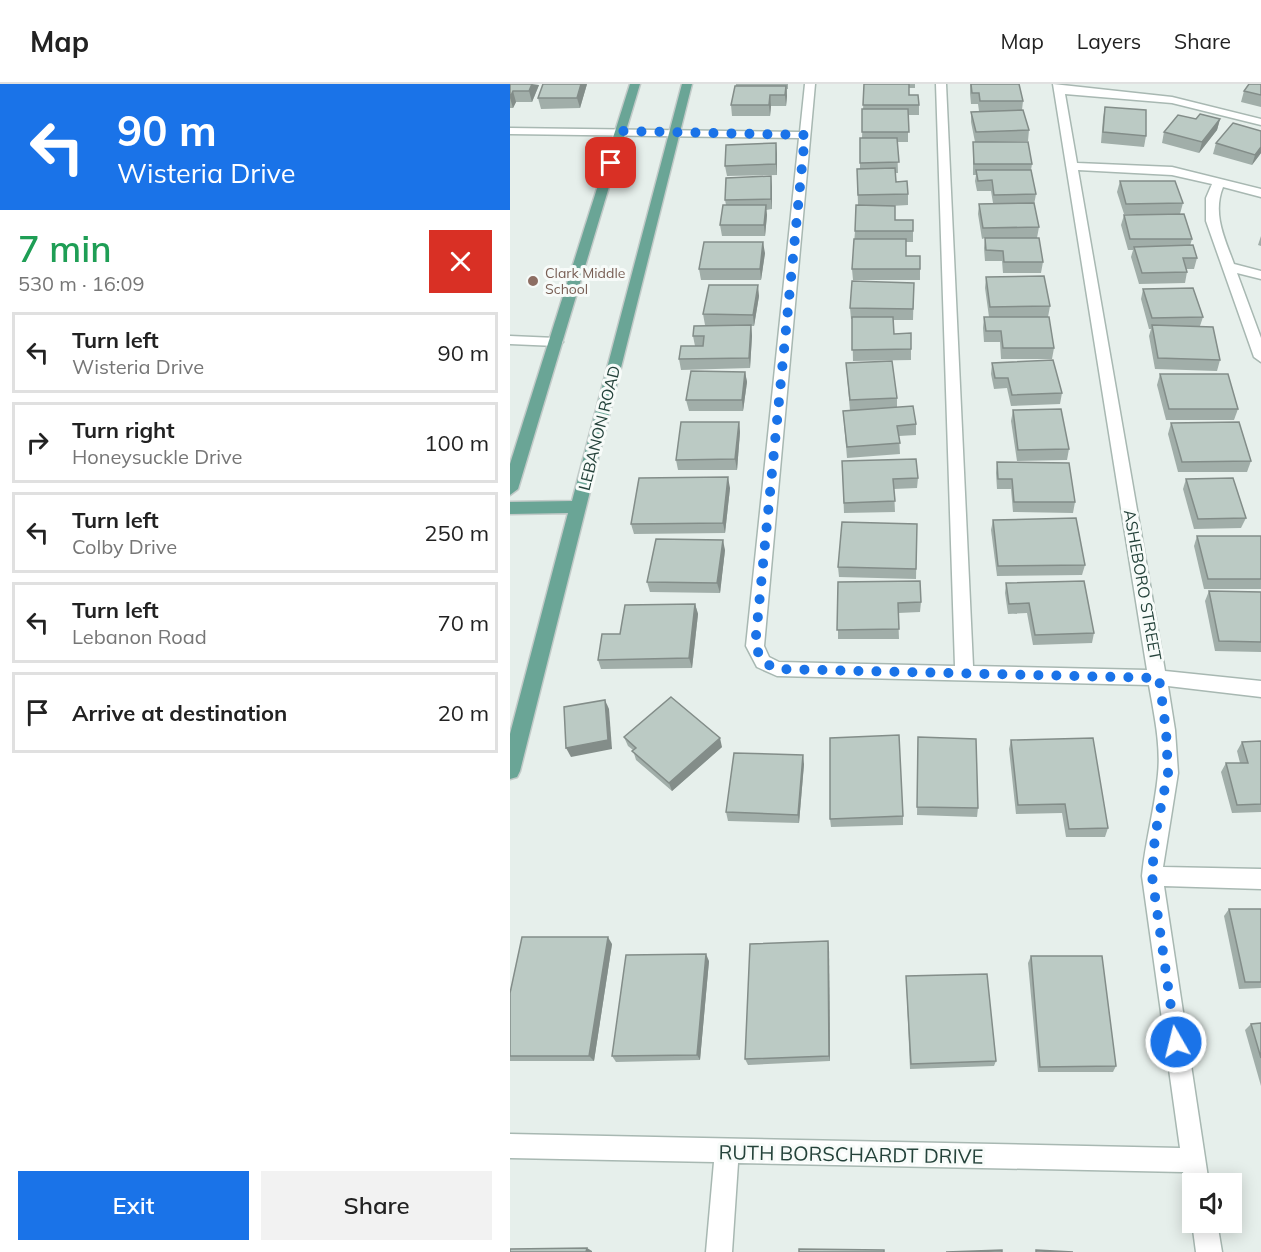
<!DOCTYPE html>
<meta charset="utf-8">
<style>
:root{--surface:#fff;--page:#f2f2f2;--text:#222;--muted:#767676;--line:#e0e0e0;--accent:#1a73e8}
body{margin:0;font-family:Mulish,sans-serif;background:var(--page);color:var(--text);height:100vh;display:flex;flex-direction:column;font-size:22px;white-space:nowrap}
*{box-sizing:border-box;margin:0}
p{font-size:20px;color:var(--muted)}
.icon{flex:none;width:33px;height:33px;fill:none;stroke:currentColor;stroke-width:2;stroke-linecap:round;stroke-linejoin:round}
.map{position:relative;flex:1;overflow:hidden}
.panel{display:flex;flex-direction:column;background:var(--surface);width:510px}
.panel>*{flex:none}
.guide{background:#1a73e8;color:#fff;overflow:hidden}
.fabs{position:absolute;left:672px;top:1089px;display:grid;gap:12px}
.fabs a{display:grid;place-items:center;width:60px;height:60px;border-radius:0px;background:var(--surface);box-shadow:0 3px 15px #0003;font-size:30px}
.pin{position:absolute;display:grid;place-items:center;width:51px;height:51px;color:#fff;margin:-26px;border-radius:12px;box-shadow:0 3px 9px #0006}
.me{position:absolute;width:66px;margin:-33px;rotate:352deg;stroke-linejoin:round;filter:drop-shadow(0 0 4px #0008)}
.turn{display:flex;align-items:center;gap:21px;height:126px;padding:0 18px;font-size:27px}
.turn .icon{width:78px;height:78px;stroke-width:2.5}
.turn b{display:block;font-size:42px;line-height:51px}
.round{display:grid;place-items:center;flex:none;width:63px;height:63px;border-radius:0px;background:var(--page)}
.overview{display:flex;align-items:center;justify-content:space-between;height:102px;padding:0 18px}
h1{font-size:36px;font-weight:600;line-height:45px;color:#1e9e55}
.primary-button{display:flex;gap:12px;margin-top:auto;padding:12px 18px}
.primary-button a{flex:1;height:69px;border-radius:0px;background:var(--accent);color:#fff;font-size:24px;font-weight:600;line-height:69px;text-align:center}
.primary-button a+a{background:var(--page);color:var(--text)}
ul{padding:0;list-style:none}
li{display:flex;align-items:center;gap:18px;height:81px;margin:0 12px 9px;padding:0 6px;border:3px solid var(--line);border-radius:0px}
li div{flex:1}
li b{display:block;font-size:22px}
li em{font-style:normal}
header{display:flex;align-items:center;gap:36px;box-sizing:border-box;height:84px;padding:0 30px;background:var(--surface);border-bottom:2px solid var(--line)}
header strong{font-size:28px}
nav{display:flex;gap:33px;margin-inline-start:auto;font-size:21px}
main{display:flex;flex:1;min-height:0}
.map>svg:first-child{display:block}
</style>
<header>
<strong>Map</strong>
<nav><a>Map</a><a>Layers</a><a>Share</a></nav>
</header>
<main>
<section class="panel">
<div class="guide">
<div class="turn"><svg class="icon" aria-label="left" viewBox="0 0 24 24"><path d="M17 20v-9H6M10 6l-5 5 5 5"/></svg><div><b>90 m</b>Wisteria Drive</div></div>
</div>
<div class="overview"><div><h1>7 min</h1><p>530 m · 16:09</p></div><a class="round" style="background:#d93025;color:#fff"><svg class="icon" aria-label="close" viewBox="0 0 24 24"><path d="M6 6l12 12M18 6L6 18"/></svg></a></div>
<ul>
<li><svg class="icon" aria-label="left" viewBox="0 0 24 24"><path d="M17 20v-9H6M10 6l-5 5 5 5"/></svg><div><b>Turn left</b><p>Wisteria Drive</p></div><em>90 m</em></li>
<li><svg class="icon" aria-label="right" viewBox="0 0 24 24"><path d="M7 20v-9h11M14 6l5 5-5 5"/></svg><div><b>Turn right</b><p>Honeysuckle Drive</p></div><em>100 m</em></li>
<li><svg class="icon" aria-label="left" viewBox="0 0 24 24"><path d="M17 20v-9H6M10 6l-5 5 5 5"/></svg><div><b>Turn left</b><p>Colby Drive</p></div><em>250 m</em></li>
<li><svg class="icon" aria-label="left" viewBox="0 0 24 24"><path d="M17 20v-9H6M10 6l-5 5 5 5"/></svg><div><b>Turn left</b><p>Lebanon Road</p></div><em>70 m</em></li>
<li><svg class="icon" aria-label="arrive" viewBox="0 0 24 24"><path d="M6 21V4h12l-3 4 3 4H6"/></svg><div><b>Arrive at destination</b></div><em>20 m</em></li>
</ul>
<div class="primary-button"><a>Exit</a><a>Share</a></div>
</section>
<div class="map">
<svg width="751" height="1168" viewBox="0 0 751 1168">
<rect width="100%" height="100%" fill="#e6efeb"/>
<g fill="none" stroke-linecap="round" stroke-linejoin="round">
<defs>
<g id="minor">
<path d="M295,0H305L254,562L259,573L269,578L445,582L426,0H436L463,582L637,586L543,0L662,13L751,35V41L662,19L555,10L567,79L662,83L751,105V113L713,103C702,130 715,155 724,180L751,187V195L727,189L751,254V278L744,273L696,137V114L702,100L662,91L568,86L655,587L751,597V613L658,602L665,646L668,689L653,783L751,785V805L654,802L699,1100H682V1110L678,1109L673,1088L228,1079L222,1168H196L204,1078L0,1074V1050L670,1064L632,792C635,758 645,724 648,690C651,661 644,630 639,601L267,592L247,583L236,562L289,54L0,50V44L290,48Z"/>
<polygon points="0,252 46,254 53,258 46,262 0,260"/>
<polygon points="682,1136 682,1138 707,1138 712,1168 686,1168 682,1138"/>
</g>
<g id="major">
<polygon points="120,0 130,0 8,405 0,411 0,380"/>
<polygon points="172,0 182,0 10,687 7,693 0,695 0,650 58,429 0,430 0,418 62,417"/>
</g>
</defs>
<!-- minor casing -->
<use href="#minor" stroke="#a8b8b2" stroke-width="3"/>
<!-- major casing -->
<use href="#major" stroke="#c2cac8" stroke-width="3"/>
<!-- minor -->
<use href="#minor" fill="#fff" fill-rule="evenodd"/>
<!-- major -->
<use href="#major" fill="#6aa596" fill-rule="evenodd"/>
</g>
<!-- wall -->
<g fill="#a1aea9">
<polygon points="0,0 29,1 22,18 6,18 3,24 0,24"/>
<polygon points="77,0 70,24 31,25 28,14"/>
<polygon points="226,0 278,0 278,5 277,5 277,12 276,22 261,22 260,32 222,32 221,21"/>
<polygon points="354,0 405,0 405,4 399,4 399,11 409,21 409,31 398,31 398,58 387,58 388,89 385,89 386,98 398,110 398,121 381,122 385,136 403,136 403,158 396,158 396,172 410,172 410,196 343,196 342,185 345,147 348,121 347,85 350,85 350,54 352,54"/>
<polygon points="460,0 513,17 512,26 519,46 518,57 482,58 522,80 521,86 526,110 524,121 529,143 527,154 533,178 531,189 493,189 492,177 475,177 474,164 475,154 472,155 468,130 469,120 483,119 481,107 467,107 465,97 466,91 463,91 463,58 465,58 461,38 461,28 469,27 468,20 461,20 460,9"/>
<polygon points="751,0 751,23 731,18 734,7"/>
<polygon points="595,23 636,52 634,63 591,59 593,34"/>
<polygon points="710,35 707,46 689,69 652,59 654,48"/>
<polygon points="751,47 751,69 742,81 703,70 706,59"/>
<polygon points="267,70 267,91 217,92 215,82"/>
<polygon points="610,97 673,119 670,130 614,130 607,108"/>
<polygon points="262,103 262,125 256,126 257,131 255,152 212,152 210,141 216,121 215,116"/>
<polygon points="614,131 682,155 680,162 687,174 684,185 676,185 677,188 675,199 629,200 621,173 623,166 618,166 611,141"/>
<polygon points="751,152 751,162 748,161"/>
<polygon points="255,169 251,196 191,196 189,185"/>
<polygon points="476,193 540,222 538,233 512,233 544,264 542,275 491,275 490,258 474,258 473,244 474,233 479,233 475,204"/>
<polygon points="404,199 403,236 383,236 384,250 401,265 401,276 343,277 342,235 341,235 340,224"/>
<polygon points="633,205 693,233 690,242 710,276 707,287 645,285 639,252 641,245 639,245 631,215"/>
<polygon points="249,212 244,242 241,242 242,252 240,284 171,286 169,275 185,262 183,252 232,241 195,241 193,230"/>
<polygon points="336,279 387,314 387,323 406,340 406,351 389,352 390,370 337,374 333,327 340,327"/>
<polygon points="482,279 552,309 550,320 501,322 497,304 484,305 481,290"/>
<polygon points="235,288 237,298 233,327 179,327 176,316"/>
<polygon points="650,290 728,325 724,336 656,336 647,301"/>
<polygon points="503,326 559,365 557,376 507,377 501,337"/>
<polygon points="229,338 230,348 227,386 168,386 166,376"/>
<polygon points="661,339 741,377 737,388 668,388 658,350"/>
<polygon points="332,377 408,394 407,404 384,405 385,428 334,429"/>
<polygon points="487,378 565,418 563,429 503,428 501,405 487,405 486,389"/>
<polygon points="676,395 736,434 731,444 684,445 673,405"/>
<polygon points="220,404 215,449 124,450 121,440"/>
<polygon points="483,436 575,481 572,491 487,492 481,446"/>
<polygon points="407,440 406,495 329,493 328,483"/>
<polygon points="687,452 751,452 751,505 694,505 684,462"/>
<polygon points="215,466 210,509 140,508 137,498"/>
<polygon points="328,498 411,518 410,528 388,529 389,555 328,555"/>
<polygon points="496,499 584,549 582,559 523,561 517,529 498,530 495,509"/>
<polygon points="699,507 751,508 751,568 705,567 695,517"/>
<polygon points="185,520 188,530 182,584 91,585 88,576 110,550"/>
<polygon points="114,653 212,663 162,707 126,676 123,666 118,662"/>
<polygon points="501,656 598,744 595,753 556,753 552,729 506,730 499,665"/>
<polygon points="751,657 751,728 722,729 711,688 716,679 730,679 727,667 732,658"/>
<polygon points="408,662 468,724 467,733 407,731"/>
<polygon points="294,680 289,739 218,737 216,728"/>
<polygon points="393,732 393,741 321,743 320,735"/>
<polygon points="719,825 751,825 751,904 729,905 714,832"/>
<polygon points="102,860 84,977 0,977 0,909"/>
<polygon points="319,864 320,977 238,981 235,975"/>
<polygon points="521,872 606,982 603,988 528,988 518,879"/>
<polygon points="199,877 190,976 106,978 102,972"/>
<polygon points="396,892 486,977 484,982 400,985"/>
<polygon points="751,939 751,1002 735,946 741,940"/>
</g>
<!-- shaded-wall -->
<g fill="#838d89">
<polygon points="22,0 29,1 22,18 19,7"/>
<polygon points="71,0 77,0 70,24 67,14"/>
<polygon points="276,2 277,12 276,22 275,11"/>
<polygon points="3,7 6,18 3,24 0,14"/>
<polygon points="260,11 261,22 260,32 259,21"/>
<polygon points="710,35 707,46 689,69 692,58"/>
<polygon points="266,59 267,70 267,91 266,80"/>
<polygon points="751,63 751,69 742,81 745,71"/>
<polygon points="261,92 262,103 262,125 261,115"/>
<polygon points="256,121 257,131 255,152 254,141"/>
<polygon points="253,158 255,169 251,196 250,185"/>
<polygon points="248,201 249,212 244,242 243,231"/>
<polygon points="241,241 242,252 240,284 239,274"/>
<polygon points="235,288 237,298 233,327 232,316"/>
<polygon points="229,338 230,348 227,386 225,375"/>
<polygon points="218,393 220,404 215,449 213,439"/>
<polygon points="213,456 215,466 210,509 207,499"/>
<polygon points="185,520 188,530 182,584 179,574"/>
<polygon points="95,616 99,625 102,665 61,673 56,664"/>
<polygon points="210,654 212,663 162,707 159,699"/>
<polygon points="293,671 294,680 289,739 288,731"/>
<polygon points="98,853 102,860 84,977 79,972"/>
<polygon points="318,857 319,864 320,977 319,972"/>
<polygon points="196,870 199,877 190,976 187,971"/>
<polygon points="77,1164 82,1167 82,1168 76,1168"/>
</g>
<!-- building -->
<g fill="#bbcac4" stroke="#838d89" stroke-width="1.5">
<polygon points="0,0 22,0 19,7 3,7 0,14"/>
<polygon points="33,0 71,0 67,14 28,14"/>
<polygon points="354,0 399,0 399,11 408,11 409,21 353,21"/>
<polygon points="461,0 509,0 513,17 470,17 469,9 462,9"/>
<polygon points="739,0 751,0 751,11 734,7"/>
<polygon points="225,2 276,2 275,11 260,11 259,21 221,21"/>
<polygon points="595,23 636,26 636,52 593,48"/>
<polygon points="352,25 398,25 399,48 352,48"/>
<polygon points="513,26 519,46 466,48 461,28"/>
<polygon points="690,30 710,35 692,58 654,48 668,31 686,35"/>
<polygon points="723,39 751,47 751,63 745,71 706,59"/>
<polygon points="350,54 387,54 389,78 350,79"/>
<polygon points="463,58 518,58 522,80 464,80"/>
<polygon points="266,59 266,80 215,82 216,61"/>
<polygon points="385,84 386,98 397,97 398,110 348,111 347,85"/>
<polygon points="466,86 521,86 526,110 484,111 482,96 468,97"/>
<polygon points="261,92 261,115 215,116 216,94"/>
<polygon points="610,97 665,97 673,119 616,120"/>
<polygon points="524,119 529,143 473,144 469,120"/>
<polygon points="213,121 256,121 254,141 210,141"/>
<polygon points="346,121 385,122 385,136 403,136 403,147 345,147"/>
<polygon points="674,130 682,155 620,155 614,131"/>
<polygon points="475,154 529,154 533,178 494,178 493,167 476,166"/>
<polygon points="344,155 396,155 396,172 410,172 410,185 342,185"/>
<polygon points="194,158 253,158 250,185 189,185"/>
<polygon points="683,161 687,174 673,174 677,188 632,189 624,163"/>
<polygon points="534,192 540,222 480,223 476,193"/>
<polygon points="342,197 404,199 403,225 340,224"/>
<polygon points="199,201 248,201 243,231 193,230"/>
<polygon points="683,204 693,233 642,234 633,205"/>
<polygon points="342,233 383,233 384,250 401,249 401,265 342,266"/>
<polygon points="474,233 539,233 544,264 493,264 491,247 476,247"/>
<polygon points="241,241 239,274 169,275 171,262 193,262 194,252 183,252 184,242"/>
<polygon points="642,241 703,243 710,276 648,274"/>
<polygon points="543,276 552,309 502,311 498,294 485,294 482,279"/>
<polygon points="382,277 387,314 340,316 336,279"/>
<polygon points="181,287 235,288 232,316 176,316"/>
<polygon points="650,290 718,290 728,325 659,325"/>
<polygon points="403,322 406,340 387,342 390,359 337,363 333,327"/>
<polygon points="551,325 559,365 508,366 503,326"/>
<polygon points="171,338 229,338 225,375 166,376"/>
<polygon points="729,338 741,377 672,378 661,339"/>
<polygon points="406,375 408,394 383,395 385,417 334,419 332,377"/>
<polygon points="487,378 559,379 565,418 504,418 502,395 488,395"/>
<polygon points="218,393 213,439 121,440 129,394"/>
<polygon points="723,394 736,434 688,435 676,395"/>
<polygon points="566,434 575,481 488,482 483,436"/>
<polygon points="332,438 407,440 406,485 328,483"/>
<polygon points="687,452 751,452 751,495 698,495"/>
<polygon points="146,455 213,456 207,499 137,498"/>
<polygon points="410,497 411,518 388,519 389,545 327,546 328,498"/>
<polygon points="574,497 584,549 525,551 519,519 499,520 496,499"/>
<polygon points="699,507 751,508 751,558 709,557"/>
<polygon points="185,520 179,574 88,576 92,550 110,550 115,521"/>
<polygon points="161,613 210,654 159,699 122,667 126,664 114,653"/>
<polygon points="95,616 98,656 56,664 54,623"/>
<polygon points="389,651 393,732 320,735 320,654"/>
<polygon points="408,653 466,655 468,724 407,723"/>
<polygon points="583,654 598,744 559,745 555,720 508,721 501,656"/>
<polygon points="751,657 751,720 727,721 716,679 738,679 732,658"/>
<polygon points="224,669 293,671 288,731 216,728"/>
<polygon points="719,825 751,825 751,898 735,898"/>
<polygon points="12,853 98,853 79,972 0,972 0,909"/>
<polygon points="318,857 319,972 235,975 240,860"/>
<polygon points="196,870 187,971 102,972 116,871"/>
<polygon points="521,872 592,872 606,982 530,983"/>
<polygon points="477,890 486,977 401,980 396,892"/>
<polygon points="751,939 751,974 741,940"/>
<polygon points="77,1164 76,1168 0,1168 0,1165"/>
<polygon points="289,1165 374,1166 374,1168 289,1168"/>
<polygon points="492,1166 492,1168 436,1168"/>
<polygon points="526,1166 563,1168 526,1168"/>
</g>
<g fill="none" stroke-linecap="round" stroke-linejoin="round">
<!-- route -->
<polyline stroke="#1a73e8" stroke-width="10" stroke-dasharray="0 18" points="101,79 111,47 295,51 245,562 253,578 267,585 649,594 656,646 658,689 645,751 642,792 666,958"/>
</g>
<!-- markers -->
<circle fill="#8d6e63" stroke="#f7fbf9" stroke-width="2" cx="23" cy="197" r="6"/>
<g text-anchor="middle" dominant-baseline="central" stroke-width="6" stroke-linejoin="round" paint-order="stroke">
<!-- far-education labels -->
<g font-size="14" fill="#785e54" stroke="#f7fbf9" text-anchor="start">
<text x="35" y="189">Clark Middle<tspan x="35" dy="16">School</tspan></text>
</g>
<!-- street labels -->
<g font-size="16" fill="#24423a" stroke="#f7fbf9">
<text transform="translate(89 344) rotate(-76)">LEBANON ROAD</text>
<text transform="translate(633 501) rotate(80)">ASHEBORO STREET</text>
</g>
<!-- near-street labels -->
<g font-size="20" fill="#24423a" stroke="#f7fbf9">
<text transform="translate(341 1070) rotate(1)">RUTH BORSCHARDT DRIVE</text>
</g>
</g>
</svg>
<div class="fabs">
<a><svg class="icon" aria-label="sound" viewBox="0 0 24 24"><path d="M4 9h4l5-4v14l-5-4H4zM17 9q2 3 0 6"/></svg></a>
</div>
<div class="pin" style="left:101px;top:79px;background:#d93025"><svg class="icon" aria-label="arrive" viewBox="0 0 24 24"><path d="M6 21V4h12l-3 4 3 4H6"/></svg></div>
<svg class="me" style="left:666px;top:958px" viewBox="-20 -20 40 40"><circle r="17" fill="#1a73e8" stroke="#fff" stroke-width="3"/><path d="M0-11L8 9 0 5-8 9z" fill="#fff"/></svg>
</div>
</main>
